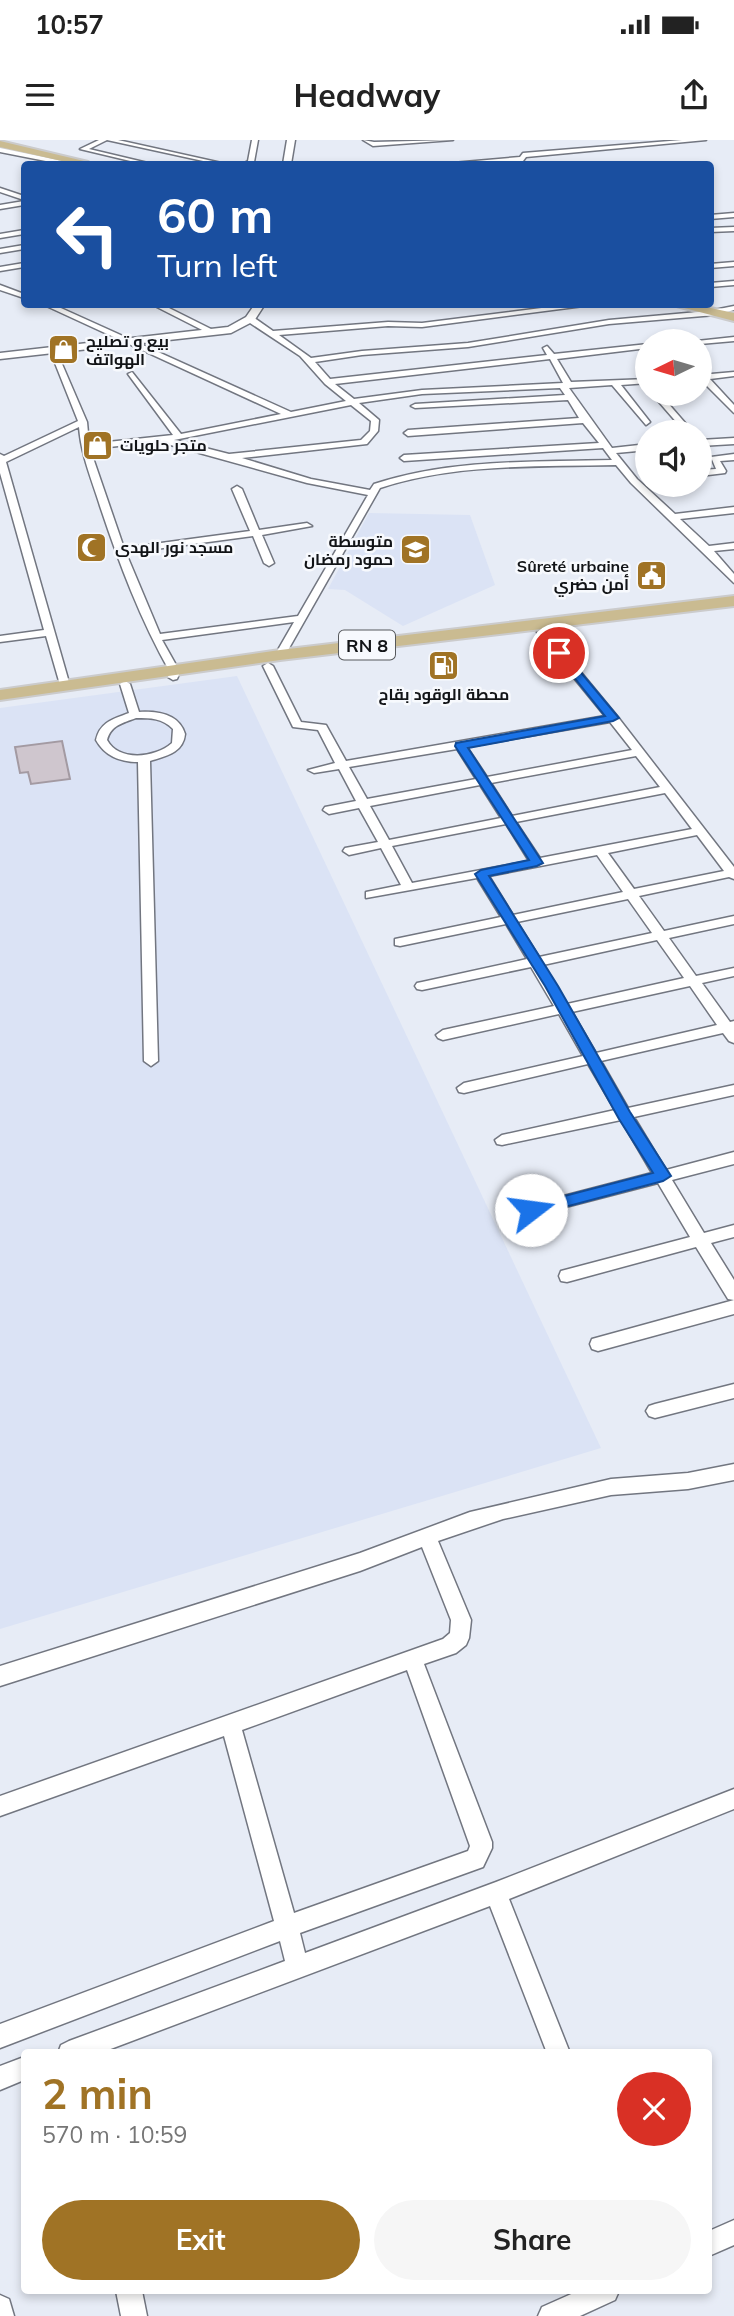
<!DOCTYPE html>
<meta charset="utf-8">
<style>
:root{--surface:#fff;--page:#f6f6f6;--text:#222;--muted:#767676;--accent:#a07325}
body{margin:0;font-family:Mulish,Cairo,sans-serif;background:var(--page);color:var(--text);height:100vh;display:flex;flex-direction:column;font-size:26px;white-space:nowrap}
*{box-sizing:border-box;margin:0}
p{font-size:23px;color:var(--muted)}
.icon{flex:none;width:38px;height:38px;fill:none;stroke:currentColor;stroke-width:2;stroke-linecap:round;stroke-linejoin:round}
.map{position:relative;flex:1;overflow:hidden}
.details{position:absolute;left:21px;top:1909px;width:691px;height:245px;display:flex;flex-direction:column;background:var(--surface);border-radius:7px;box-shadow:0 4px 10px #0003}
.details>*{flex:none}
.banner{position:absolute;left:21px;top:21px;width:693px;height:147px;border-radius:7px;box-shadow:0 4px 10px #0003;background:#1a4fa0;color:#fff;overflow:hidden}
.needle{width:46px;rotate:265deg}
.fabs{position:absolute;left:635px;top:189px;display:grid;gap:14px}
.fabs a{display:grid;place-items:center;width:77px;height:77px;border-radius:50%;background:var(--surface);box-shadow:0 4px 10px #0003;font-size:35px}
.pin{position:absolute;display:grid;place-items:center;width:60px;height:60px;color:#fff;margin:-30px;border:4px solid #fff;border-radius:50%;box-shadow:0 2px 7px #0007}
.me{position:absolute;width:77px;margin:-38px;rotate:75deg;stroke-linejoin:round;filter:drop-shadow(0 0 5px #0008)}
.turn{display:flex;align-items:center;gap:24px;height:147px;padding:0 21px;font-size:32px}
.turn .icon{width:91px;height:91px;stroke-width:2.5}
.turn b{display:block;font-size:49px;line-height:60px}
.round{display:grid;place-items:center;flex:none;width:74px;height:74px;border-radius:37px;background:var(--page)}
.overview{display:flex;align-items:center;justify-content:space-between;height:119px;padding:0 21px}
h1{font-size:42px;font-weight:700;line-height:52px;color:var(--accent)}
.button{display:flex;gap:14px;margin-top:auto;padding:14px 21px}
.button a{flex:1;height:80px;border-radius:42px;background:var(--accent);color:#fff;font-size:28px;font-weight:700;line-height:80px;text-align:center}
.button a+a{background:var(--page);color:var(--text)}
.status{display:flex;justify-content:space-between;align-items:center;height:49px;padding:0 35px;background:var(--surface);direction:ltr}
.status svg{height:19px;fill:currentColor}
header{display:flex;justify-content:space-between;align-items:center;height:91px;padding:0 21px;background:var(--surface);font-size:32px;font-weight:700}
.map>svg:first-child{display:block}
</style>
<div class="status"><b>10:57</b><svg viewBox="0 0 49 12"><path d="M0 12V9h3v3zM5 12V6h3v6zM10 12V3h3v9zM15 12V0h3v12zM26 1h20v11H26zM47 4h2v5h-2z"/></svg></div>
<header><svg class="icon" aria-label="menu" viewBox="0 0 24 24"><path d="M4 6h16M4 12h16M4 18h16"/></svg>Headway<svg class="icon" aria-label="share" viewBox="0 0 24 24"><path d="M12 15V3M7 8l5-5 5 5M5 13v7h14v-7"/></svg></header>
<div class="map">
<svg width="734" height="2176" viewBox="0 0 734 2176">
<rect width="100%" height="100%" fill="#e7ecf6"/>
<!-- built -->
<g fill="#dbe3f5">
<polygon points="369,373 470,375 495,445 403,486 345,450 328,449"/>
<polygon points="237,536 601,1308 0,1489 0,568"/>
</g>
<!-- building -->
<polygon fill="#cfc6ce" stroke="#a39aa2" stroke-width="2" points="62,601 70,639 31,644 28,632 20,633 15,607"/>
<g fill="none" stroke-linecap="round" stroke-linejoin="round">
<defs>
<g id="street">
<polygon points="99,0 107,0 89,9 152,24 143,24 80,9"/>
<polygon points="107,0 118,0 226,24 217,24"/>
<polygon points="252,0 258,0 254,22 242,24 248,21"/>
<polygon points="363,0 374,2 453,0 373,6"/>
<polygon points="682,0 706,0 526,17 523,21 441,24 520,17 523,13"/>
<polygon points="0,8 67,22 70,24 61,24 0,12"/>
<polygon points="0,48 24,56 24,60 0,52"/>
<polygon points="24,61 24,65 0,69 0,65"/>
<polygon points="734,73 734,77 710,79 710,75"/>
<polygon points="734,87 734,91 710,92 710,88"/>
<polygon points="24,90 24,94 0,98 0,94"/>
<polygon points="24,105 24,109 0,113 0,109"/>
<polygon points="734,122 734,126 710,128 710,124"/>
<polygon points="24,123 24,127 0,131 0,127"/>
<polygon points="734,141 734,145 710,147 710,143"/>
<polygon points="0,145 24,154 24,158 0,150"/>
<path d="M42,164H52L291,272L346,261L325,244L300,216L247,181V177H253L273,191L388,182L422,183L573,164H599L422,187L388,186L279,195L311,218L362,211L468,203L609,180L709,171L734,166V170L715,175L609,184L468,207L362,215L315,222L330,239L547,215L543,208L547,206L554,214L648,204V208L557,219L571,242L648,239V243L621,245L650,282L646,285L612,245L569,248L612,308L648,304V310L616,313L637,339L675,374L734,367V373L680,379L709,406L734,403V409L714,411L734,434V443L631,343L616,325C537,327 456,323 380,348L284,517L275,515L294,482L162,500L180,532L177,539L173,540L168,537L170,532C140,479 119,423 100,366C92,340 81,315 79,287L6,322L70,546L61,548L46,496L0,502V496L44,490L0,333V314L4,316L78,281L49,208L56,210L87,282L89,304L173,295L128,234L132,232L181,294L281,274ZM550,219L563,243L422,250L354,259L335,244ZM560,248L565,255L415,264L411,266L415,268L568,260L579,278L408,290L404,293L408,296L583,283L599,303L404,315L400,318L404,321L603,308L612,320C532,322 451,319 374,344L370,350L311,339L242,318L367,304L378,291L379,280L359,263L422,254ZM351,265L371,281L370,291L361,300L229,314L174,300ZM166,301L167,304L307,343L368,355L298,476L160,494L126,413L253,396L264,423L269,426L274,423L262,395L312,386L307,383L259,390L242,349L237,346L232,349L250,391L124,408L90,309Z"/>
<polygon points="151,164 161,164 217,192 210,194"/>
<polygon points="734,197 734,201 700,204 700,201 697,201"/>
<polygon points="734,232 734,236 710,239 734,265 734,273 700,239 700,235"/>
<polygon points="652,254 660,254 693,292 685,292"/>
<polygon points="734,298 734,304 700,306 700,300"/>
<polygon points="734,314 734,320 720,321 726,331 725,333 700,336 700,330 716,329 711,317"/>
<path d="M542,489L546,490L617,576L734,727V739L729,737L639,756L664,791L734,776V784L669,798L696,836L734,828V836L702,843L730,882L734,881V903L729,901L723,893L601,921L628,968L734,945V955L634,977L666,1030L734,1012V1024L672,1040L704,1093L734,1085V1097L711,1103L734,1140V1174L598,1211L592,1209L590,1204L592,1199L734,1160L728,1159L696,1107L567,1142L561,1141L559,1136L561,1131L690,1097L658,1043L531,1076L525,1074L523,1070L525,1066L652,1033L621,980L502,1005L497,1004L495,1000L502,995L615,970L588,924L464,953L459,952L457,948L464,943L583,916L559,874L443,900L438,898L436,895L443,890L554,866L531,827L422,850L417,849L415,846L417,843L422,842L527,819L506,784L400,806L395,805V799L501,777L477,738L366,758V752L401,745L381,708L349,715L343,711L345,708L378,702L359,668L329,674L323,670L325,667L356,661L339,629L314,633L308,630L335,623L318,590L293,587L263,526L268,523L273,526L301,582L326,585L346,621L605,576L538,494L537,492ZM610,582L632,610L487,637L467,607ZM457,609L476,639L367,659L349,627ZM636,616L660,647L512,676L491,643ZM480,645L501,678L389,700L370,666ZM665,653L692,689L540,718L516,682ZM506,684L529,721L412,743L392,706ZM697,695L724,731L634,749L608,713ZM597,715L623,752L513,775L489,736ZM628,759L652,793L539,817L517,782ZM657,800L684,838L567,864L543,825ZM690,846L717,885L596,913L572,872Z"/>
<path d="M125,541L130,544L139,572C158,571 179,574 185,594C183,613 166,616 150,621L158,921L151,926L144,921L138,622C120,622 105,616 96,600C100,582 113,579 129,573L120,544ZM136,578C151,578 162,578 173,589L172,603C155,618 119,622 107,600C111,585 123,583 136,578Z"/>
<polygon points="734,1244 734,1258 655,1278 649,1276 646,1271 649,1266 655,1264"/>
<path d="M734,1324V1340L688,1349L611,1355L503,1379L438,1401L471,1480L469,1498L466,1505L456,1513L424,1524L492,1702V1708L483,1727L300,1793L305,1813L496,1742L734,1649V1669L509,1759L570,1913H547L490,1766L100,1913H58L61,1905L69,1901L285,1821L280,1801L0,1908V1884L274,1781L224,1596L0,1676V1656L443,1499L450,1493L451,1480L422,1407L360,1431L0,1546V1526L360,1413L470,1372L611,1339L688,1333ZM407,1530L470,1706L468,1711L294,1773L242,1590Z"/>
<polygon points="24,1917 24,1940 0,1950 0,1926"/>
<polygon points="734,2080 734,2105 709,2116 709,2091"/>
<polygon points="116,2151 142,2151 147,2176 121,2176"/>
<polygon points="578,2151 619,2151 615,2160 580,2176 538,2176 542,2167"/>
<polygon points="0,2155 9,2159 14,2176 0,2176"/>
</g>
<g id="secondary">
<polygon points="287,0 295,0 291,24 283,24"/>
<polygon points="255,164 265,164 254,181 231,193 0,219 0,213 228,187 246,177"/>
</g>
<g id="primary">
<polygon points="0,1 88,22 90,24 75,24 0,7"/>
<polygon points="669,164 692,164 734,173 734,181"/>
<polygon points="734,456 734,466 280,520 0,560 0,550 280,510"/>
</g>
</defs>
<!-- street casing -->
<use href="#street" stroke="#727680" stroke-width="3"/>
<!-- secondary casing -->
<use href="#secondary" stroke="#727680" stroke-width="3"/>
<!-- primary casing -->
<use href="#primary" stroke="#cbcbcc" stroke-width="4"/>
<!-- street -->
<use href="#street" fill="#fff" fill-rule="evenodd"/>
<!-- secondary -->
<use href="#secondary" fill="#fff" fill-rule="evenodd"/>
<!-- primary -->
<use href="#primary" fill="#cabb91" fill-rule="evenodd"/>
</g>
<!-- route -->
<polygon fill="#1a73e8" stroke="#114b97" stroke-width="2" points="556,511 563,511 619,578 613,581 468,608 543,723 537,726 489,736 558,846 630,972 671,1036 663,1041 531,1076 523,1070 526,1066 653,1033 619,979 545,846 475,734 481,730 529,720 455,606 456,603 605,576 556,515"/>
<!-- icons -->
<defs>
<symbol id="shop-square" viewBox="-11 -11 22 22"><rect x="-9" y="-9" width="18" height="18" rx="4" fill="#a07325" stroke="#f7f9fd"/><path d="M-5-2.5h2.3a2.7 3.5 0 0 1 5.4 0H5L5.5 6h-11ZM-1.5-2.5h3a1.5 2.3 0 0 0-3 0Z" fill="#fff"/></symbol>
<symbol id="mosque-square" viewBox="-11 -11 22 22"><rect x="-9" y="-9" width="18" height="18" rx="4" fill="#a07325" stroke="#f7f9fd"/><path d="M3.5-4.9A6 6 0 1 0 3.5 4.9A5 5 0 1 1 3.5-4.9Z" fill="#fff"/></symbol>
<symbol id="school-square" viewBox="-11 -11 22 22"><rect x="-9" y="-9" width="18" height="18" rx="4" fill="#a07325" stroke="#f7f9fd"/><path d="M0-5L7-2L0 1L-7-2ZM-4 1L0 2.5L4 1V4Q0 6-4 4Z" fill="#fff"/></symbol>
<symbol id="civic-square" viewBox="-11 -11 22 22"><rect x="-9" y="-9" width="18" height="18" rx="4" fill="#a07325" stroke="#f7f9fd"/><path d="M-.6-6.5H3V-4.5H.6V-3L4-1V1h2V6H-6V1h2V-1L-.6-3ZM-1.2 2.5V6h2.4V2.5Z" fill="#fff"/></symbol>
<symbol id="fuel-square" viewBox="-11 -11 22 22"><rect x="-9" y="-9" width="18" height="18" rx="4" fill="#a07325" stroke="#f7f9fd"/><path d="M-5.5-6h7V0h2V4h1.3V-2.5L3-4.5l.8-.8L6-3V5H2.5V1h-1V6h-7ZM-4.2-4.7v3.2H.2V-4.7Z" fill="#fff"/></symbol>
</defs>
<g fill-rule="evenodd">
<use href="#shop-square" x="46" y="192" width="35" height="35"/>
<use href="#shop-square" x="80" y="288" width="35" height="35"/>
<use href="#mosque-square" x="74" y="390" width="35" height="35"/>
<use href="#school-square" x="398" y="392" width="35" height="35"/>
<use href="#civic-square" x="634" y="418" width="35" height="35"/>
<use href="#fuel-square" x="426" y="508" width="35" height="35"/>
</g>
<g text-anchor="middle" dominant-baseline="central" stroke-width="5" stroke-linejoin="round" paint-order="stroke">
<!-- far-poi labels -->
<g font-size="16" font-weight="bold" fill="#121417" stroke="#f7f9fd" text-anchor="start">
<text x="86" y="201">بيع و تصليح<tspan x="86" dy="18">الهواتف</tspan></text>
<text x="120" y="305">متجر حلويات</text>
<text x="393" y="401" text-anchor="end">متوسطة<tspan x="393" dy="18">حمود رمضان</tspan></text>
<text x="115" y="407">مسجد نور الهدى</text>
<text x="629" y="426" text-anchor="end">Sûreté urbaine<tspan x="629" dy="18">أمن حضري</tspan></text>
<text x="444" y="554" text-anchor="middle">محطة الوقود بقاح</text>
</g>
<!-- shield labels -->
<rect fill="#f7f9fd" stroke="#57595c" stroke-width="2" x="339" y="490.5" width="56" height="29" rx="5"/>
<g font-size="18" font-weight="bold" fill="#121417">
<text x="367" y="505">RN 8</text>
</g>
</g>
</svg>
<div class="fabs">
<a><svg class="needle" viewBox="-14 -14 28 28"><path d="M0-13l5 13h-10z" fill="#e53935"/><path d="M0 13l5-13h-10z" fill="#767676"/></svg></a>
<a><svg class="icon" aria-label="sound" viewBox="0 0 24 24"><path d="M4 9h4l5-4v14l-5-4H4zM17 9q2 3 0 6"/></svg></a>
</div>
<div class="pin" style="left:559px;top:513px;background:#d93025"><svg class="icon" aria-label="arrive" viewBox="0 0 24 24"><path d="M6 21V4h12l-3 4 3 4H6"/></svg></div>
<svg class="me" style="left:531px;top:1070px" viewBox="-20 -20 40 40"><circle r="19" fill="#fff"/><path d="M0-13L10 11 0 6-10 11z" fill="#1a73e8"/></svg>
<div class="banner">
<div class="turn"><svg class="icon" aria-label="left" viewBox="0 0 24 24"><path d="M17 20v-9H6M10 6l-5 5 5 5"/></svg><div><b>60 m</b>Turn left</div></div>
</div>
<section class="details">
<div class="overview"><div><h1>2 min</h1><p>570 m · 10:59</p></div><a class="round" style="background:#d93025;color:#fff"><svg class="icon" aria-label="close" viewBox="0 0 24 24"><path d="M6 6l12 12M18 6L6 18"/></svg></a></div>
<div class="button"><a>Exit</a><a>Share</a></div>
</section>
</div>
